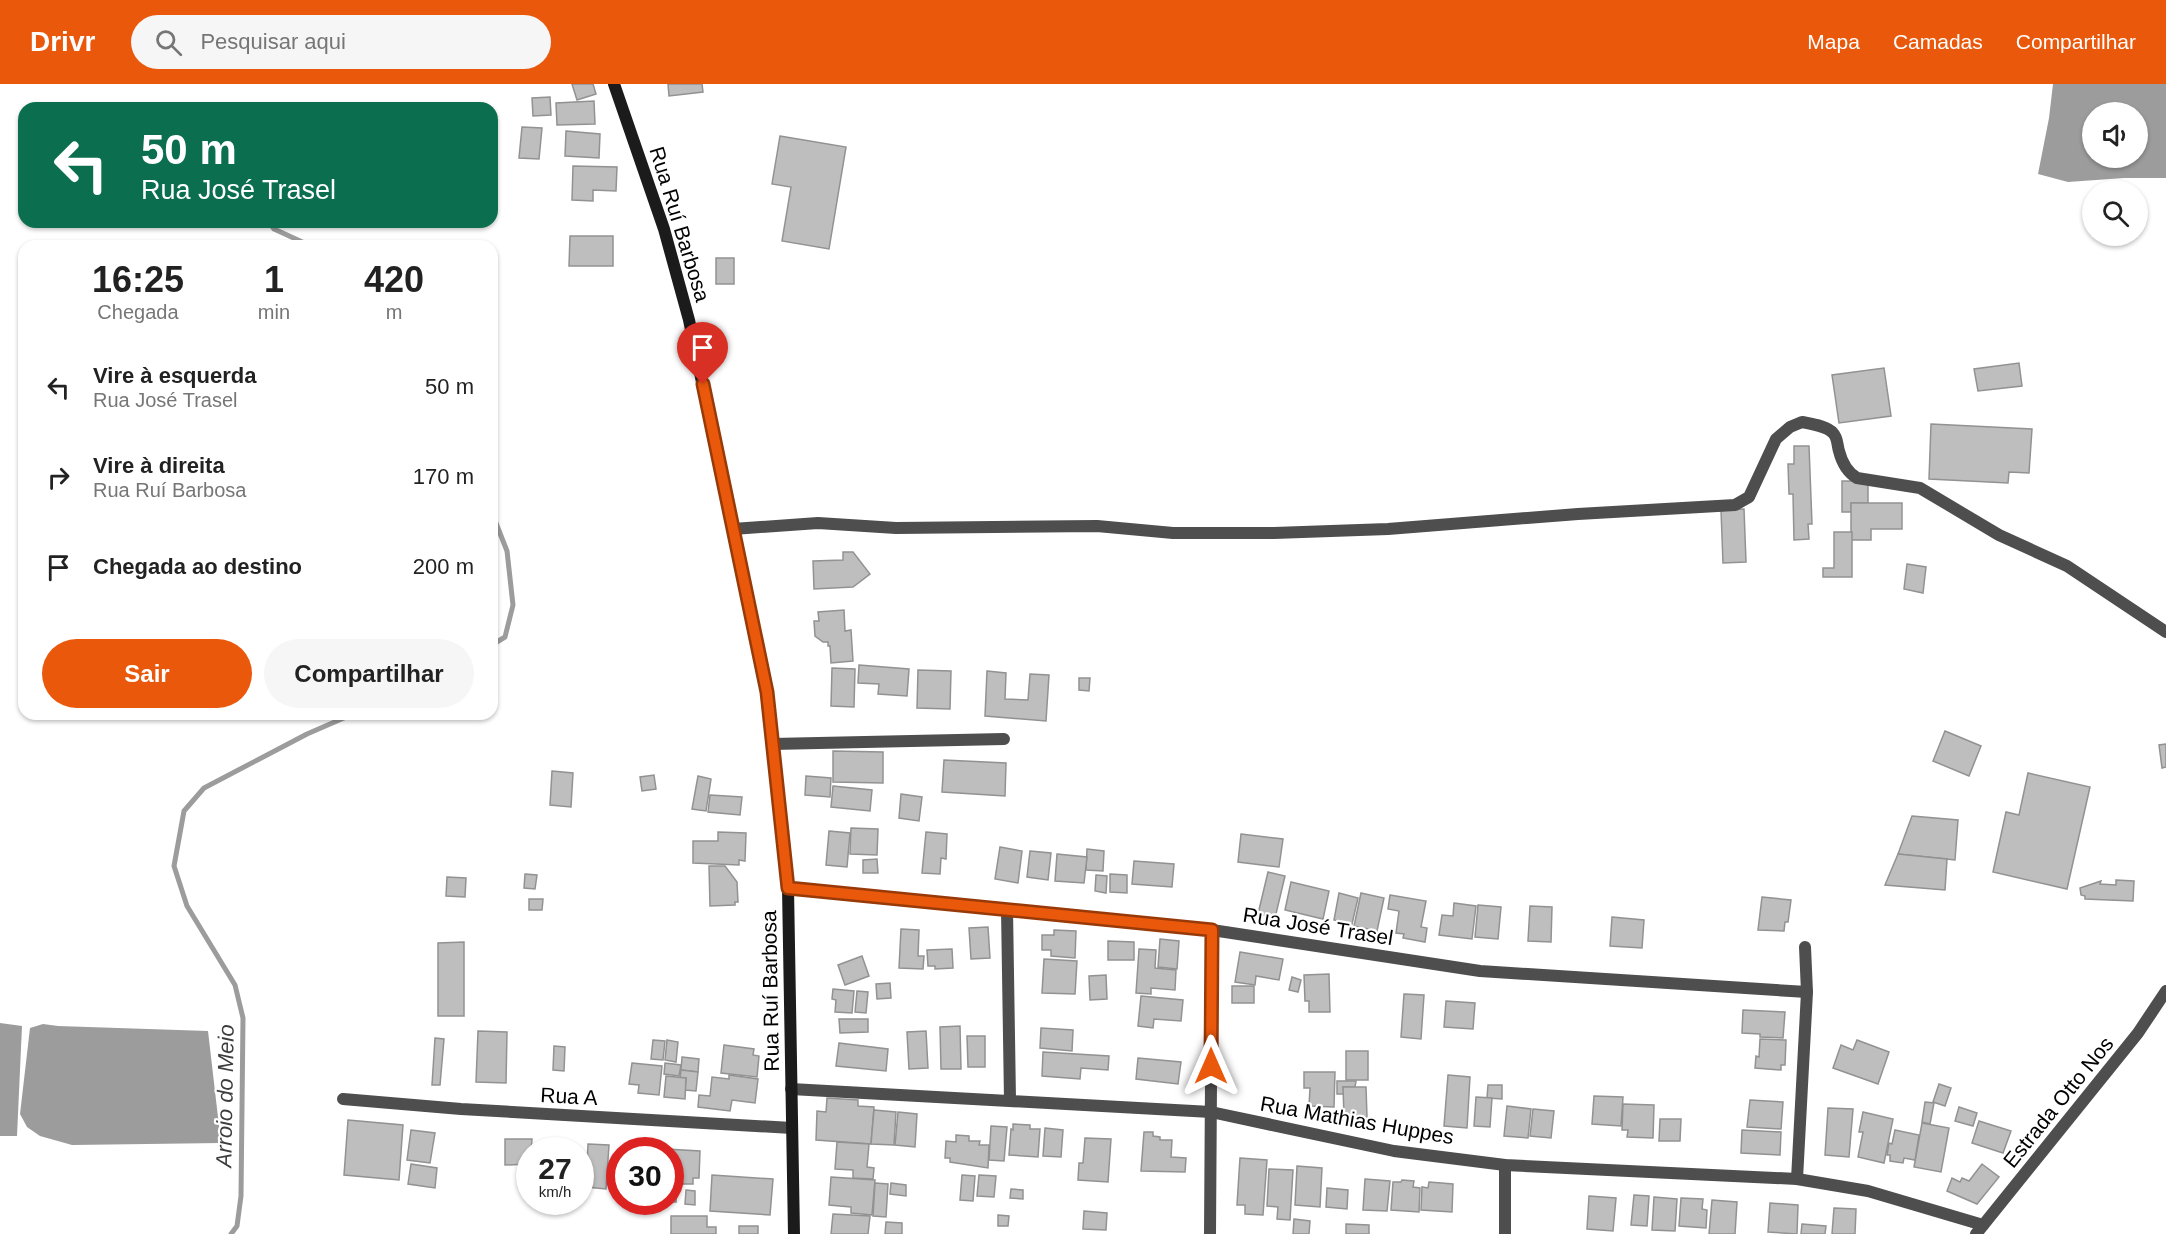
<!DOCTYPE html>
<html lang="pt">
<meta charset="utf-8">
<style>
:root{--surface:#fff;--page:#f6f6f6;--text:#222;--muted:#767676;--accent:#ea580c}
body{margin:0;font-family:Arial,sans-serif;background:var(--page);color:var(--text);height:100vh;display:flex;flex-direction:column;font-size:22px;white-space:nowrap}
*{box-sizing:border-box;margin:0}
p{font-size:20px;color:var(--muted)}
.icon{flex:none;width:33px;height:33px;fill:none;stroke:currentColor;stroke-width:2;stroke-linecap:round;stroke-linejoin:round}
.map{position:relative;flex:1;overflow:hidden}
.details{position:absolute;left:18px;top:156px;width:480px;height:480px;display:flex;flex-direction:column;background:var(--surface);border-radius:18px;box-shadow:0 2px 4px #0004}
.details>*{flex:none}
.hud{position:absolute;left:18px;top:18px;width:480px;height:126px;border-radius:18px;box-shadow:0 2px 4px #0004;background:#0b6e4f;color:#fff;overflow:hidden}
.fabs{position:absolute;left:2082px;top:18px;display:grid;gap:12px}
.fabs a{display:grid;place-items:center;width:66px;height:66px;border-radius:50%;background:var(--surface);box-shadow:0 2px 4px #0004;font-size:30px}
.speed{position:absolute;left:516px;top:1053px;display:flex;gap:12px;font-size:30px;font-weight:700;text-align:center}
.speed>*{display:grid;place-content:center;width:78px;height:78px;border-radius:50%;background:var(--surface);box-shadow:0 2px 4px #0004;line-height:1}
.speed small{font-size:15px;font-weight:400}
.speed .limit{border:9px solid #d22;background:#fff;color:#111}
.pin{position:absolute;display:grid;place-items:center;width:51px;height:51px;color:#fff;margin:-62px -26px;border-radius:50% 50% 50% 0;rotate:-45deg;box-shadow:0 0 6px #0007}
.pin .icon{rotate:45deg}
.me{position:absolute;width:66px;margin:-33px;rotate:0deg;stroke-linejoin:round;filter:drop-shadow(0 0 4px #0008)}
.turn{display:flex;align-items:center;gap:21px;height:126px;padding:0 24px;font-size:27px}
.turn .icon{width:78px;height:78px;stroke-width:2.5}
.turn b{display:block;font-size:42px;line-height:51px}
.eta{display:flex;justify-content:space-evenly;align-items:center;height:102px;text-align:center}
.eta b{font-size:36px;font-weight:600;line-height:42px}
.primary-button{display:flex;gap:12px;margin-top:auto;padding:12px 24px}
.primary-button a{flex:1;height:69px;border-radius:36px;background:var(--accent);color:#fff;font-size:24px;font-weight:600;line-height:69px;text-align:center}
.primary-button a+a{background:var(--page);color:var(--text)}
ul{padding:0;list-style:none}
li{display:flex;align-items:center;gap:18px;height:90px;padding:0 24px}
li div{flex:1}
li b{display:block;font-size:22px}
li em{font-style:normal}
header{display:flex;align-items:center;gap:36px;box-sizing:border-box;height:84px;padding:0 30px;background:var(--accent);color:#fff}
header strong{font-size:28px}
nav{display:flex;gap:33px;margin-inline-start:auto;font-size:21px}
.search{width:420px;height:54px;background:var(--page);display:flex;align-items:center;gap:15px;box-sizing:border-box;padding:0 21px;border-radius:33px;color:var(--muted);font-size:22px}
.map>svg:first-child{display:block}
</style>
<header>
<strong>Drivr</strong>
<div class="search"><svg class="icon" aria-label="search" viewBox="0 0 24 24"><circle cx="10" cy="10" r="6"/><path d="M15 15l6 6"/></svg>Pesquisar aqui</div>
<nav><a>Mapa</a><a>Camadas</a><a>Compartilhar</a></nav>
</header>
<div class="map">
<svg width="2166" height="1150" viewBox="0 0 2166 1150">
<rect width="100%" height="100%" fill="#fff"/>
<!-- water -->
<g fill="#9c9c9c" fill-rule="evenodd">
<path d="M2053,0H2166V94H2124L2068,98L2038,90L2049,34ZM2092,28H2138V74H2092Z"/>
<polygon points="0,939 22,942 17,1052 0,1052"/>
<polygon points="43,940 58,942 208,947 221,1059 72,1061 40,1052 27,1043 20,1030 30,944"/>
</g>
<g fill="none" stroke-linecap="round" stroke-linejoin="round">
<!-- stream -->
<g stroke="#9c9c9c" stroke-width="5">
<polyline points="269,138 274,145 311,162"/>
<polyline points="492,429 507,467 513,521 505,553 492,561"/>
<polyline points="231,1150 237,1142 241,1112 243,934 235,901 187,822 174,782 184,727 204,704 307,650 353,630"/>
</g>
</g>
<!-- building -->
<g fill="#bebebe" stroke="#929292" stroke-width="1.5">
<polygon points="572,0 593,0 596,10 577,16"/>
<polygon points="668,0 702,0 703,8 669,12"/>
<polygon points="550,13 551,31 533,32 532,14"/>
<polygon points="594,17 595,40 557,41 556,19"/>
<polygon points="522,43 542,44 539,75 519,74"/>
<polygon points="566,47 600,50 599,74 565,72"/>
<polygon points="780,52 846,63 829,165 782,157 791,103 772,100"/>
<polygon points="573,82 617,83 616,107 593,106 593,117 572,116"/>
<polygon points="570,152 613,152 613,182 569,182"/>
<rect x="716" y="174" width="18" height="26"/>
<polygon points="2019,279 2022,302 1978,307 1974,285"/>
<polygon points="1884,284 1891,332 1839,339 1832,291"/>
<polygon points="1931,340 2032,345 2029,389 2009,388 2008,399 1929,395"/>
<polygon points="1794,362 1809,362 1812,440 1808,440 1809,455 1794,456 1793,410 1789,410 1788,380 1794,380"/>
<polygon points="1842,397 1868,397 1868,419 1851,419 1851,428 1842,428"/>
<polygon points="1851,419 1902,419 1902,445 1871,445 1871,456 1851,456"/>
<polygon points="1744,425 1746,478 1723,479 1721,426"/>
<polygon points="1834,448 1852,448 1852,493 1823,493 1823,484 1834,484"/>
<polygon points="843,468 853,468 870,490 853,503 814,505 813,477 843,476"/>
<polygon points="1907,480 1926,483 1923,509 1904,505"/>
<polygon points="844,526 845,547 851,546 853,577 831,579 830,562 828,562 828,558 823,558 815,552 814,537 819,537 818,528"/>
<polygon points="859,581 909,585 907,612 878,610 879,600 858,599"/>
<polygon points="832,584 855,585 854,623 831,622"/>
<polygon points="918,586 951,587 950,625 917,624"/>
<polygon points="987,587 1006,589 1005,615 1028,616 1030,590 1049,591 1046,637 985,632"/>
<polygon points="1079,594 1090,594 1089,607 1079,606"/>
<polygon points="1945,647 1981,662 1969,692 1933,677"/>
<polygon points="2166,660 2166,683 2162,684 2159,661"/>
<polygon points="833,667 883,668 883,699 833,698"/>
<polygon points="944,676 1006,679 1005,712 942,708"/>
<polygon points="552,687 573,689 571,723 550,721"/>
<polygon points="2028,689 2090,703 2067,805 1993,788 2006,728 2019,731"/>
<polygon points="654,691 656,705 642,707 640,693"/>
<polygon points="698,692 711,695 706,727 692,725"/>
<polygon points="806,692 831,694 830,713 805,711"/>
<polygon points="833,702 872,706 870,727 831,723"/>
<polygon points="901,710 922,713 919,737 899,734"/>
<polygon points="710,711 742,713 740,731 708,728"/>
<polygon points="1912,732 1958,736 1955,776 1898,770"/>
<polygon points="851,744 878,745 877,771 850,770"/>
<polygon points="829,747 850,749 847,783 826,781"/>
<polygon points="718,748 746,749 745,777 739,776 739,781 693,779 693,757 718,757"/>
<polygon points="926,748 947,750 946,775 941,774 940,790 922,789"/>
<polygon points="1241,750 1283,755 1279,783 1238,778"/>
<polygon points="1000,763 1022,767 1018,799 995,795"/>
<polygon points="1087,765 1104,767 1103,787 1086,786"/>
<polygon points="1030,767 1051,769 1048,796 1027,793"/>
<polygon points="1057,770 1087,773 1084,799 1055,797"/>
<polygon points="1898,770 1947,775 1945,806 1885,801"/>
<polygon points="877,775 878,789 863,789 863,776"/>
<polygon points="1134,777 1174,780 1172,803 1132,800"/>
<polygon points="709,782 725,782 737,798 738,818 735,818 735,821 710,822"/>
<polygon points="1268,788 1285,792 1275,834 1258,830"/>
<polygon points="525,790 537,791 535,805 524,804"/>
<polygon points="1110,790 1127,791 1127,809 1110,808"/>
<polygon points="1096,791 1107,792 1106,809 1095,807"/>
<polygon points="447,793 466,794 465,813 446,812"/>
<polygon points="2116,796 2134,797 2133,817 2085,815 2085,812 2081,811 2080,804 2101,797 2100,800 2116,801"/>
<polygon points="1291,798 1329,807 1323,835 1285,826"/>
<polygon points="1339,809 1358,814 1352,840 1334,836"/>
<polygon points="1361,809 1384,814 1377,847 1354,842"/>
<polygon points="1390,811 1426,817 1421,843 1427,844 1425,858 1403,854 1404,850 1396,849 1399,827 1388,825"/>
<polygon points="1762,813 1791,816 1788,838 1785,838 1784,847 1758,846"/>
<polygon points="529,815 543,815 542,826 529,826"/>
<polygon points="1454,819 1476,822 1472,855 1439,851 1442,831 1453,832"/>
<polygon points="1478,821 1501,823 1498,855 1475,853"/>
<polygon points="1530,822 1552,823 1551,858 1528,857"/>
<polygon points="1612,833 1644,836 1642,864 1610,862"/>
<polygon points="988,843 990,874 971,875 969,844"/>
<polygon points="901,845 919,846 918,872 924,872 923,885 899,884"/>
<polygon points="1054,846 1076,847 1075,874 1051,872 1051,866 1042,866 1042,851 1054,851"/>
<polygon points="1160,855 1179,857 1177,885 1158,883"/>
<polygon points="1108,857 1134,858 1134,876 1108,876"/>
<polygon points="464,858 464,932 438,932 438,859"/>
<polygon points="952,865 953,884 935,885 935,882 928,882 927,866"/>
<polygon points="1139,865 1156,866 1155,884 1176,886 1175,906 1151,904 1151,910 1136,909"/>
<polygon points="1240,868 1283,875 1279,896 1256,892 1255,901 1235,898"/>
<polygon points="862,872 869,892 845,901 838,881"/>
<polygon points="1044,875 1077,877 1075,910 1042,909"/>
<polygon points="1329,890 1330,928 1309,928 1309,917 1305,917 1304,891"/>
<polygon points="1106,891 1107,915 1090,916 1089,892"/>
<polygon points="1292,893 1301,896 1298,908 1289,906"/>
<polygon points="890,899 891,914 877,915 876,900"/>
<rect x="1232" y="902" width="22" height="17"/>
<polygon points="833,905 854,907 852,929 835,928 836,916 832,915"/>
<polygon points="857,907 868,908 866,929 855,928"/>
<polygon points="1404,910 1424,911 1421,955 1401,953"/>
<polygon points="1141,912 1183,916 1181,937 1154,935 1153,944 1138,942"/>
<polygon points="1446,917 1475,919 1473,945 1444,943"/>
<polygon points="1743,926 1785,928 1783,954 1760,953 1760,950 1742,949"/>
<polygon points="839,935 868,935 868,948 840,949"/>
<polygon points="960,942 961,985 941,985 940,943"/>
<polygon points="1041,944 1073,946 1072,967 1040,964"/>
<polygon points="478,947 507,948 506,999 476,998"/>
<polygon points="926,947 928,984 909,985 907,948"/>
<polygon points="967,952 985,952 985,983 968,983"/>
<polygon points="435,954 444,955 440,1001 432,1001"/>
<polygon points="1760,955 1786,956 1785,981 1781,981 1781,986 1755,984 1756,972 1759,973"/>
<polygon points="653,956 665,957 663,976 651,975"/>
<polygon points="667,956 678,958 676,978 665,976"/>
<polygon points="1857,956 1889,968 1878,1000 1833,984 1841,961 1853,966"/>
<polygon points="839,959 888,965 886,987 836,982"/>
<polygon points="724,961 754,965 753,971 759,972 757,993 721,989"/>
<polygon points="554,962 565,963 564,987 553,986"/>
<rect x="1346" y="967" width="22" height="29"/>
<polygon points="1043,968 1109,972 1108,986 1081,984 1080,995 1042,992"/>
<polygon points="682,973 699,975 698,988 681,986"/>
<polygon points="1138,974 1181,978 1178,1000 1136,995"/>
<polygon points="632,979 662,982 659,1011 638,1009 639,1001 629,1000"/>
<polygon points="665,979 681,981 679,992 664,990"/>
<polygon points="681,986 698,988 696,1007 685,1006 686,994 680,994"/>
<polygon points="1304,988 1335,988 1334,1023 1309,1022 1310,1004 1304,1004"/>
<polygon points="729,991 758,995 755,1019 732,1016 730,1027 698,1023 699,1011 710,1012 712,993 729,995"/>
<polygon points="1448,991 1470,993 1467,1044 1444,1042"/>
<polygon points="666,992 686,994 685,1015 664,1013"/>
<polygon points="1337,997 1356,997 1355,1003 1343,1003 1344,1010 1337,1010"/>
<polygon points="1939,1000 1951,1004 1945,1022 1933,1018"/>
<polygon points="1488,1001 1502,1001 1502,1015 1487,1014"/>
<polygon points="1343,1003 1366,1003 1367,1033 1344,1033"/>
<polygon points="1594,1012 1623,1013 1621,1042 1592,1040"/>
<polygon points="1476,1013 1492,1014 1490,1043 1474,1042"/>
<polygon points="827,1014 858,1016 858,1022 874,1023 871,1060 816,1056 817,1027 826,1028"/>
<polygon points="1750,1016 1783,1018 1781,1045 1747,1043"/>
<polygon points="1925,1018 1934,1019 1930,1040 1922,1038"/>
<polygon points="1623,1020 1654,1021 1653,1054 1627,1053 1628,1046 1622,1046"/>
<polygon points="1507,1022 1531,1025 1528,1054 1504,1052"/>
<polygon points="1959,1023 1977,1029 1973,1042 1955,1037"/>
<polygon points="1828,1024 1853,1025 1849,1073 1825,1071"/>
<polygon points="1533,1025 1554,1027 1551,1054 1530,1052"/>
<polygon points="874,1026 896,1028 894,1061 871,1060"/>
<polygon points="898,1028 917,1030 915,1063 895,1061"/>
<polygon points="1863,1028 1893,1035 1884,1079 1858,1073 1863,1048 1859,1048"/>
<polygon points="1660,1035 1681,1035 1680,1057 1659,1057"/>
<polygon points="348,1036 403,1041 399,1096 344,1091"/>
<polygon points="1979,1037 2011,1047 2003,1069 1972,1059"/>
<polygon points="1922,1039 1949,1044 1941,1088 1914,1083"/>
<polygon points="1013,1040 1030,1041 1030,1045 1040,1045 1038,1073 1009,1071 1011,1045 1013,1046"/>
<polygon points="991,1042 1007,1043 1004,1077 989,1076"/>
<polygon points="1045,1044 1063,1046 1061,1073 1043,1072"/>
<polygon points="411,1046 435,1049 430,1079 407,1076"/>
<polygon points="1742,1046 1781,1048 1780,1071 1741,1069"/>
<polygon points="1895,1046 1919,1051 1915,1076 1904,1074 1903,1079 1890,1077 1890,1071 1887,1071 1889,1059 1892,1060"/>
<polygon points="1144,1048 1153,1048 1153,1052 1160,1053 1160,1056 1172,1056 1171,1073 1186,1074 1185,1088 1141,1087"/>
<polygon points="956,1051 969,1052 969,1057 980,1057 979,1061 989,1061 988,1084 950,1078 950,1074 945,1074 946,1057 956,1058"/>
<polygon points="1085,1054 1111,1055 1108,1098 1078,1096 1079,1079 1083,1079"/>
<polygon points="505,1055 532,1055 530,1080 505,1081"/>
<polygon points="837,1058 869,1060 867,1083 874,1084 873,1095 853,1094 853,1086 835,1085"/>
<polygon points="588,1060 609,1061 606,1105 586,1103"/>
<polygon points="631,1060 656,1061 656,1066 631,1066"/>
<polygon points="666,1065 700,1067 699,1094 693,1094 693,1100 680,1100 680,1093 670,1093 670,1066"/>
<polygon points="1240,1074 1267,1076 1263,1131 1245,1130 1245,1121 1237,1121"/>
<polygon points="411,1080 437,1084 435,1104 408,1100"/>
<polygon points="1982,1080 1999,1093 1977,1120 1947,1107 1952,1094 1960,1098 1962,1094 1969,1097"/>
<polygon points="1297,1082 1322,1084 1320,1123 1295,1121"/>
<polygon points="1269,1085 1293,1086 1290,1136 1277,1135 1278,1123 1267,1122"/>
<polygon points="712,1091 773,1095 770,1131 710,1127"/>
<polygon points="962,1091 975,1092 973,1117 960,1116"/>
<polygon points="979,1091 996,1092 994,1113 977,1112"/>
<polygon points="831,1093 875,1096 872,1131 851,1129 851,1123 829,1121"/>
<polygon points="1365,1095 1390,1097 1387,1127 1363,1126"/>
<polygon points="1402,1096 1414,1097 1413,1103 1420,1104 1419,1128 1391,1126 1393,1098 1401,1098"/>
<polygon points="1429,1098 1453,1100 1452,1128 1421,1126 1422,1103 1428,1104"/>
<polygon points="875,1099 888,1100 886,1133 873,1132"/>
<polygon points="891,1099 906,1101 906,1112 890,1110"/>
<polygon points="670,1102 677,1102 676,1118 667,1118 670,1118"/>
<polygon points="1327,1104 1348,1106 1347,1125 1326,1123"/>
<polygon points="1011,1105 1023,1106 1023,1115 1010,1114"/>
<polygon points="686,1106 695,1107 695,1121 685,1120"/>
<polygon points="1634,1111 1649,1112 1647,1142 1631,1141"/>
<polygon points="1589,1112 1616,1114 1613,1147 1587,1145"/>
<polygon points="1654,1113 1677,1115 1675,1147 1652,1146"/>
<polygon points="1681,1114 1703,1115 1702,1125 1707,1126 1706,1144 1679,1142"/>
<polygon points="1712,1116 1737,1118 1735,1150 1709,1150"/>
<polygon points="1770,1119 1798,1121 1797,1150 1768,1148"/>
<polygon points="1834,1124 1856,1125 1855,1150 1832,1150"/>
<polygon points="1084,1127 1107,1129 1106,1146 1083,1145"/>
<polygon points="833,1130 870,1132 868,1150 831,1150"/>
<polygon points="998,1131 1009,1132 1008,1142 998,1142"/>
<polygon points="671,1132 707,1132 707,1143 716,1143 716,1150 671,1150"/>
<polygon points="1294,1135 1310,1137 1309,1150 1293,1150"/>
<polygon points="886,1138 902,1139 902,1150 885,1150"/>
<polygon points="1346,1140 1369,1141 1369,1150 1346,1150"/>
<polygon points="1802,1140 1826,1142 1825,1150 1801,1150"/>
<rect x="739" y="1142" width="19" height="8"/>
</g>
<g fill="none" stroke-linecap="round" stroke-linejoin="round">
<!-- minor -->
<g stroke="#4e4e4e" stroke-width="12">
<path d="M733,445L818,439L896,444L1097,442L1173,449H1274L1388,445L1578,430L1735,421L1749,413L1776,355L1790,343L1802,338C1812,340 1827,342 1833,349C1838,354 1837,361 1839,367C1842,379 1847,388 1857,394L1920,404L1999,451L2067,482L2166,548"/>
<polyline points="772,660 1004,655"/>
<polyline points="788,804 1212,846 1480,887 1807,908"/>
<polyline points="1007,825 1010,1016"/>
<polyline points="791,1005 1211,1028 1394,1067 1505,1081 1797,1095 1868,1107 1983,1141"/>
<polyline points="343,1015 461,1025 792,1044"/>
<polyline points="1797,1095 1807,908 1805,863"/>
<polyline points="1210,1150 1212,846"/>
<polyline points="1505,1150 1505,1081"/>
<polyline points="1976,1150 2138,949 2166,907"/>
</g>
<!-- secondary -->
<polyline stroke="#1b1b1b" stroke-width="12" points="614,0 664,145 689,236 767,608 788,804 794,1150"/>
</g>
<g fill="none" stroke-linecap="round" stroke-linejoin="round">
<defs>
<polyline id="route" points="703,300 767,608 788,804 1212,846 1211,982"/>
</defs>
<!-- route casing -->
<use href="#route" stroke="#983908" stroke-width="15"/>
<!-- route -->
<use href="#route" stroke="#ea580c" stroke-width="10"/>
</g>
<g text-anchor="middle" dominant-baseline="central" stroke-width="4.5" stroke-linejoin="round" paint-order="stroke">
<!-- street labels -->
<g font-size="21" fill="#000" stroke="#fff">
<text transform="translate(680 140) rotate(73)">Rua Ruí Barbosa</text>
<text transform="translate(1318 842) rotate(9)">Rua José Trasel</text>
<text transform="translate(770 907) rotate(-91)">Rua Ruí Barbosa</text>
<text transform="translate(569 1012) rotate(3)">Rua A</text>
<text transform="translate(2058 1018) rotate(-51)">Estrada Otto Nos</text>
<text transform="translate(1357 1036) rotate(10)">Rua Mathias Huppes</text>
</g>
<!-- water labels -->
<g font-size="22" font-style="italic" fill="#3d3d3d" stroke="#fff">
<text transform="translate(225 1012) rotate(-89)">Arroio do Meio</text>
</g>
</g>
</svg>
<div class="fabs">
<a><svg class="icon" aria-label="sound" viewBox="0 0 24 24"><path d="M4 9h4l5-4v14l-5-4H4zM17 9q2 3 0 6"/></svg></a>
<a><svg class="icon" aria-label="search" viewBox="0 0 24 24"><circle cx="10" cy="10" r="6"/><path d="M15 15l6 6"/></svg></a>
</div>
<div class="speed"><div>27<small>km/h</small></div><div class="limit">30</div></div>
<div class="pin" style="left:703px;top:300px;background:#d93025"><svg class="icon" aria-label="arrive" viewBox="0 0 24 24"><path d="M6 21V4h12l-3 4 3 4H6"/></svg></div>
<svg class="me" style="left:1211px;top:982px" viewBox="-20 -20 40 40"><path d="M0-17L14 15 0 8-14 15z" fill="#ea580c" stroke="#fff" stroke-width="4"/></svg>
<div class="hud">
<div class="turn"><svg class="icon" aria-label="left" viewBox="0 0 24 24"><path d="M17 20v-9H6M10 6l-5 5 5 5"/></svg><div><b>50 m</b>Rua José Trasel</div></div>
</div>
<section class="details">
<div class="eta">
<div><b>16:25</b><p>Chegada</p></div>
<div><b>1</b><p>min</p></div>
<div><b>420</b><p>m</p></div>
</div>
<ul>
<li><svg class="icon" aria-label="left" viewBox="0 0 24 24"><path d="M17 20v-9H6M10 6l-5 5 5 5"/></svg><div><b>Vire à esquerda</b><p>Rua José Trasel</p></div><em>50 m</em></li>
<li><svg class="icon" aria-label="right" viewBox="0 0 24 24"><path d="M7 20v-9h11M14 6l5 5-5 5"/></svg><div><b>Vire à direita</b><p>Rua Ruí Barbosa</p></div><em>170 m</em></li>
<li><svg class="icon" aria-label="arrive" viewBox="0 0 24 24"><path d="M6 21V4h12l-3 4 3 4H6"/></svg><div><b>Chegada ao destino</b></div><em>200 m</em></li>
</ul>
<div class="primary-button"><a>Sair</a><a>Compartilhar</a></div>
</section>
</div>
